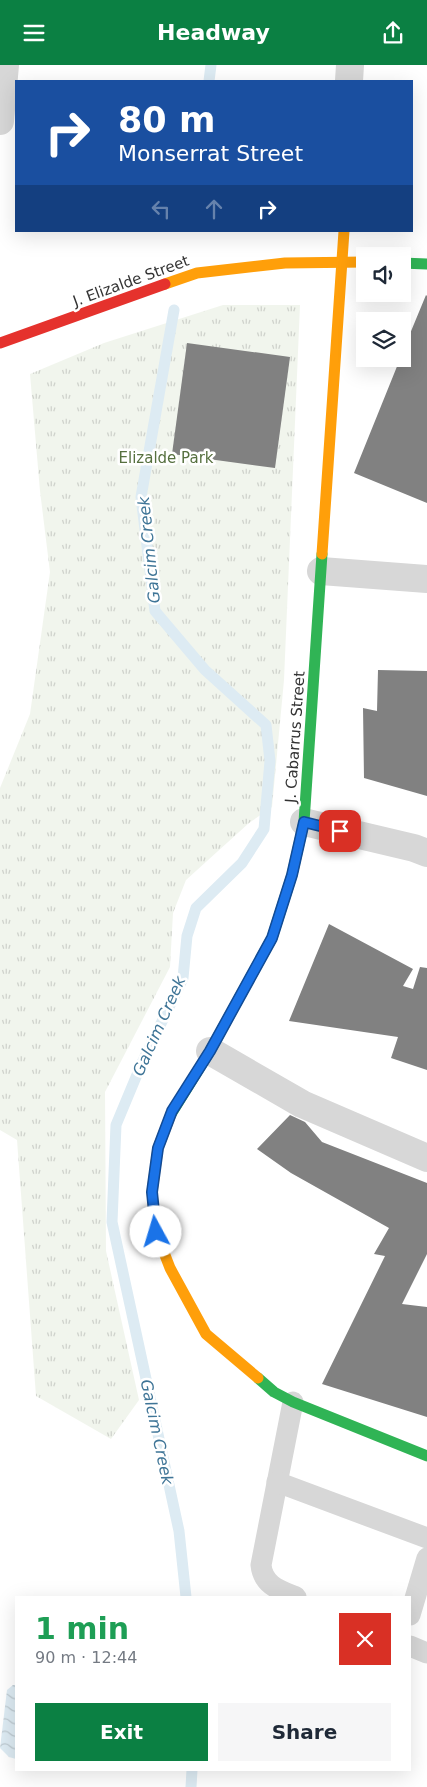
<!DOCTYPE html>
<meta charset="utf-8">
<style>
:root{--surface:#fff;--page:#f6f6f7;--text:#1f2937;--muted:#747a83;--accent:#0b8043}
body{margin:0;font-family:"DejaVu Sans",sans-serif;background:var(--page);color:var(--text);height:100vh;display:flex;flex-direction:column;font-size:19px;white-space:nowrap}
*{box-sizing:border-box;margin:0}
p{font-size:16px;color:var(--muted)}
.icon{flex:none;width:28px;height:28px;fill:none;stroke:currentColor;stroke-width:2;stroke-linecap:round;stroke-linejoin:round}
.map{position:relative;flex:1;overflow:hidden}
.sheet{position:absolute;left:15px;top:1531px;width:396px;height:175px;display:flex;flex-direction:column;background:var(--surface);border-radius:0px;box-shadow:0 5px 20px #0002}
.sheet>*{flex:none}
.guide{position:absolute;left:15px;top:15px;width:398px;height:152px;border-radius:0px;box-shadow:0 5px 20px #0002;background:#1a4fa0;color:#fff;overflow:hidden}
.buttons{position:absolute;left:356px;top:182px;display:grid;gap:10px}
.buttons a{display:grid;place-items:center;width:55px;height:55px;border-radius:0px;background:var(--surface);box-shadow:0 5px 20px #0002;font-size:25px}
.pin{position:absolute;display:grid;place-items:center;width:42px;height:42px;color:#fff;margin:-21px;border-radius:10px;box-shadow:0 2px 8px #0006}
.me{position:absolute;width:55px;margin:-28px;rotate:354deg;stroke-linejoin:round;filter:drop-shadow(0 0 4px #0008)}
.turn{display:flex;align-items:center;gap:18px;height:105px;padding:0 20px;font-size:22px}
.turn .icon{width:65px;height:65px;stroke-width:2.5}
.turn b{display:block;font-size:35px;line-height:42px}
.lanes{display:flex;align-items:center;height:48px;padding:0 20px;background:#0003;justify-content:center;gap:25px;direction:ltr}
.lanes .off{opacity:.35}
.round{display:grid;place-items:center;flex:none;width:52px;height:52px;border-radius:0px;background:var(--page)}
.overview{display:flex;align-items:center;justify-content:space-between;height:85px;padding:0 20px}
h1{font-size:30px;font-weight:800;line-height:38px;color:#1e9e55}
.action{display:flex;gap:10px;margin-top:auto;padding:10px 20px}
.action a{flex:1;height:58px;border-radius:0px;background:var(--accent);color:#fff;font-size:20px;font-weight:800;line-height:58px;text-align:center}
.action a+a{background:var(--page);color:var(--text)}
header{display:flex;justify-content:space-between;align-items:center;height:65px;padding:0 20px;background:var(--accent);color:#fff;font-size:22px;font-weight:800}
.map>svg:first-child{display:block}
</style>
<header><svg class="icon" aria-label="menu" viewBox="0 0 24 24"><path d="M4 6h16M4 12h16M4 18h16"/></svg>Headway<svg class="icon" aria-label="share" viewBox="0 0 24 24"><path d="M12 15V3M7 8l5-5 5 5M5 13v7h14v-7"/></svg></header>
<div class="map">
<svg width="427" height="1722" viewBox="0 0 427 1722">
<defs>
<pattern id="park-tufts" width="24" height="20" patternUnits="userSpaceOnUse" patternTransform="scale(1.25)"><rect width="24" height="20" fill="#f1f5ed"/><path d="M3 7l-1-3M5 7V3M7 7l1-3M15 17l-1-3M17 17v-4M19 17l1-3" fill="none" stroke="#cfd2cc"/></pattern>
<pattern id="water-waves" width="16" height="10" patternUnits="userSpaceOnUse" patternTransform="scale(1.25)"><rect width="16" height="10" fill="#ddebf3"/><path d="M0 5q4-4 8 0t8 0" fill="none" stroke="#becad1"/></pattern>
</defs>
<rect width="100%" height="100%" fill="#fff"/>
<!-- park -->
<polygon fill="url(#park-tufts)" points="223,240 300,240 284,615 272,742 249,758 186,815 173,848 170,902 105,1027 106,1186 139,1335 111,1374 36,1331 17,1075 0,1065 0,723 30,649 50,507 40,426 30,309 104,278"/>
<!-- water -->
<polygon fill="url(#water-waves)" points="13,1620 16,1620 16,1694 9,1692 0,1683 7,1625"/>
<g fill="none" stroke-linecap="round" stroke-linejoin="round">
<!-- stream -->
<g stroke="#ddebf3" stroke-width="11">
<polyline points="209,16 211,0"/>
<polyline points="174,245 141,432 155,546 205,605 266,660 270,696 264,764 242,798 196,843 187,871 183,913 141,1000 116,1060 112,1157 179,1466 186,1532"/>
<polyline points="191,1722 192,1705"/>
</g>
</g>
<!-- building -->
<g fill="#818181">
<polygon points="426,230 427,231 427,438 354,408 400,294 402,294 402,288"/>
<polygon points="187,278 290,292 275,403 172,389"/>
<polygon points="378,605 427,606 427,731 364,713 363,643 377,646"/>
<polygon points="329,859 413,904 403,921 413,924 420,902 427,903 427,1005 391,993 398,972 289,956"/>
<polygon points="290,1050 305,1057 322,1077 427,1118 427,1189 402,1239 427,1242 427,1352 322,1319 385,1191 374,1189 389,1163 291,1108 257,1084"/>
</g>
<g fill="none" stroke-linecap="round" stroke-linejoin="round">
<!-- lane -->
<g stroke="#d7d7d7" stroke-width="21">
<path d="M293,1337L261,1500C263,1520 279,1525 296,1532"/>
<polyline points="277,1417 427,1473"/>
<polyline points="410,1550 427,1493"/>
<polyline points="410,1581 427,1588"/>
</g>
<!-- street -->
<g stroke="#d7d7d7" stroke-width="28">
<polyline points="349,16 350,0"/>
<polyline points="0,56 5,0"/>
<polyline points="321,506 427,514"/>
<polyline points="304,757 414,783 427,788"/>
<polyline points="210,986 302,1039 427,1093"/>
</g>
<!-- fast -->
<g stroke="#30b455" stroke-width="11">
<polyline points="402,198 427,199"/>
<polyline points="171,1049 210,986 272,873 292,810 304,757 322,489"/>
<polyline points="258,1313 274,1327 293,1337 427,1391"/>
</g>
<!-- slow -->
<g stroke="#ff9f0a" stroke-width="11">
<polyline points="165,219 197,208 285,198 365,197"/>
<polyline points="322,489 344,166"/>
<polyline points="171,1049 158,1083 152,1127 156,1167 170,1203 206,1269 258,1313"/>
</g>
<!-- jam -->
<polyline stroke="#e5322d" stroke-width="11" points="0,278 165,219"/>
</g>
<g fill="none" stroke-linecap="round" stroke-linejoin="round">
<defs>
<polyline id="route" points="156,1167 152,1127 158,1083 172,1046 210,986 272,873 292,810 304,757 340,766"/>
</defs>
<!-- route casing -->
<use href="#route" stroke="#114b97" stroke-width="12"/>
<!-- route -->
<use href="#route" stroke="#1a73e8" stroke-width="9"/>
</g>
<g text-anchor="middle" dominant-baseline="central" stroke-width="5" stroke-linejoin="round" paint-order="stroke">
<!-- street labels -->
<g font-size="15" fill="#333" stroke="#fff">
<text transform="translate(131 216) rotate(-20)">J. Elizalde Street</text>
<text transform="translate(295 672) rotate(-86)">J. Cabarrus Street</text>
</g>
<!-- park labels -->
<g font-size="15" fill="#56703f" stroke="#fff">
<text x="166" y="393">Elizalde Park</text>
</g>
<!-- water labels -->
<g font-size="16" font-style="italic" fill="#3f7597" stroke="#fff">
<text transform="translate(149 485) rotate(-96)">Galcim Creek</text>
<text transform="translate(159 961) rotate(-66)">Galcim Creek</text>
<text transform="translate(157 1367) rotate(78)">Galcim Creek</text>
</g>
</g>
</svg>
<div class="buttons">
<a><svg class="icon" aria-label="sound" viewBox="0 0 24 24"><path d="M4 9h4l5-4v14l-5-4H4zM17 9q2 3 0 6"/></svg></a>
<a><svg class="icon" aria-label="layers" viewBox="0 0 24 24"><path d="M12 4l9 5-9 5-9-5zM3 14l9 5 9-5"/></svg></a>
</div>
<div class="pin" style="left:340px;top:766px;background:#d93025"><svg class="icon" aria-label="arrive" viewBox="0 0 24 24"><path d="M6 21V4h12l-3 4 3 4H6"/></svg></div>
<svg class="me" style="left:156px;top:1167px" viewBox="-20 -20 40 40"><circle r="19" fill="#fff"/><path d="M0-13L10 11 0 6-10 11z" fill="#1a73e8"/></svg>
<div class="guide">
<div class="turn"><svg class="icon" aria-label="right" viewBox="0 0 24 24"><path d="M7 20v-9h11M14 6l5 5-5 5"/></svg><div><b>80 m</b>Monserrat Street</div></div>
<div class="lanes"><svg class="icon off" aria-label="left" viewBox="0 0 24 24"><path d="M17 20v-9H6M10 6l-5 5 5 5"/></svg><svg class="icon off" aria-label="ahead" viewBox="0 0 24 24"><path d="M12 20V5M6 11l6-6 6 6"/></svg><svg class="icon" aria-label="right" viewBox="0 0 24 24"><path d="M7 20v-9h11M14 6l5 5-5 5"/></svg></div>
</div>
<section class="sheet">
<div class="overview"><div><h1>1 min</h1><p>90 m · 12:44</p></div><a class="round" style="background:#d93025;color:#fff"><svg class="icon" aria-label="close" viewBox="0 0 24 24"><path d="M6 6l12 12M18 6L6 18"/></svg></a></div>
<div class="action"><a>Exit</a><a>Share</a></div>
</section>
</div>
